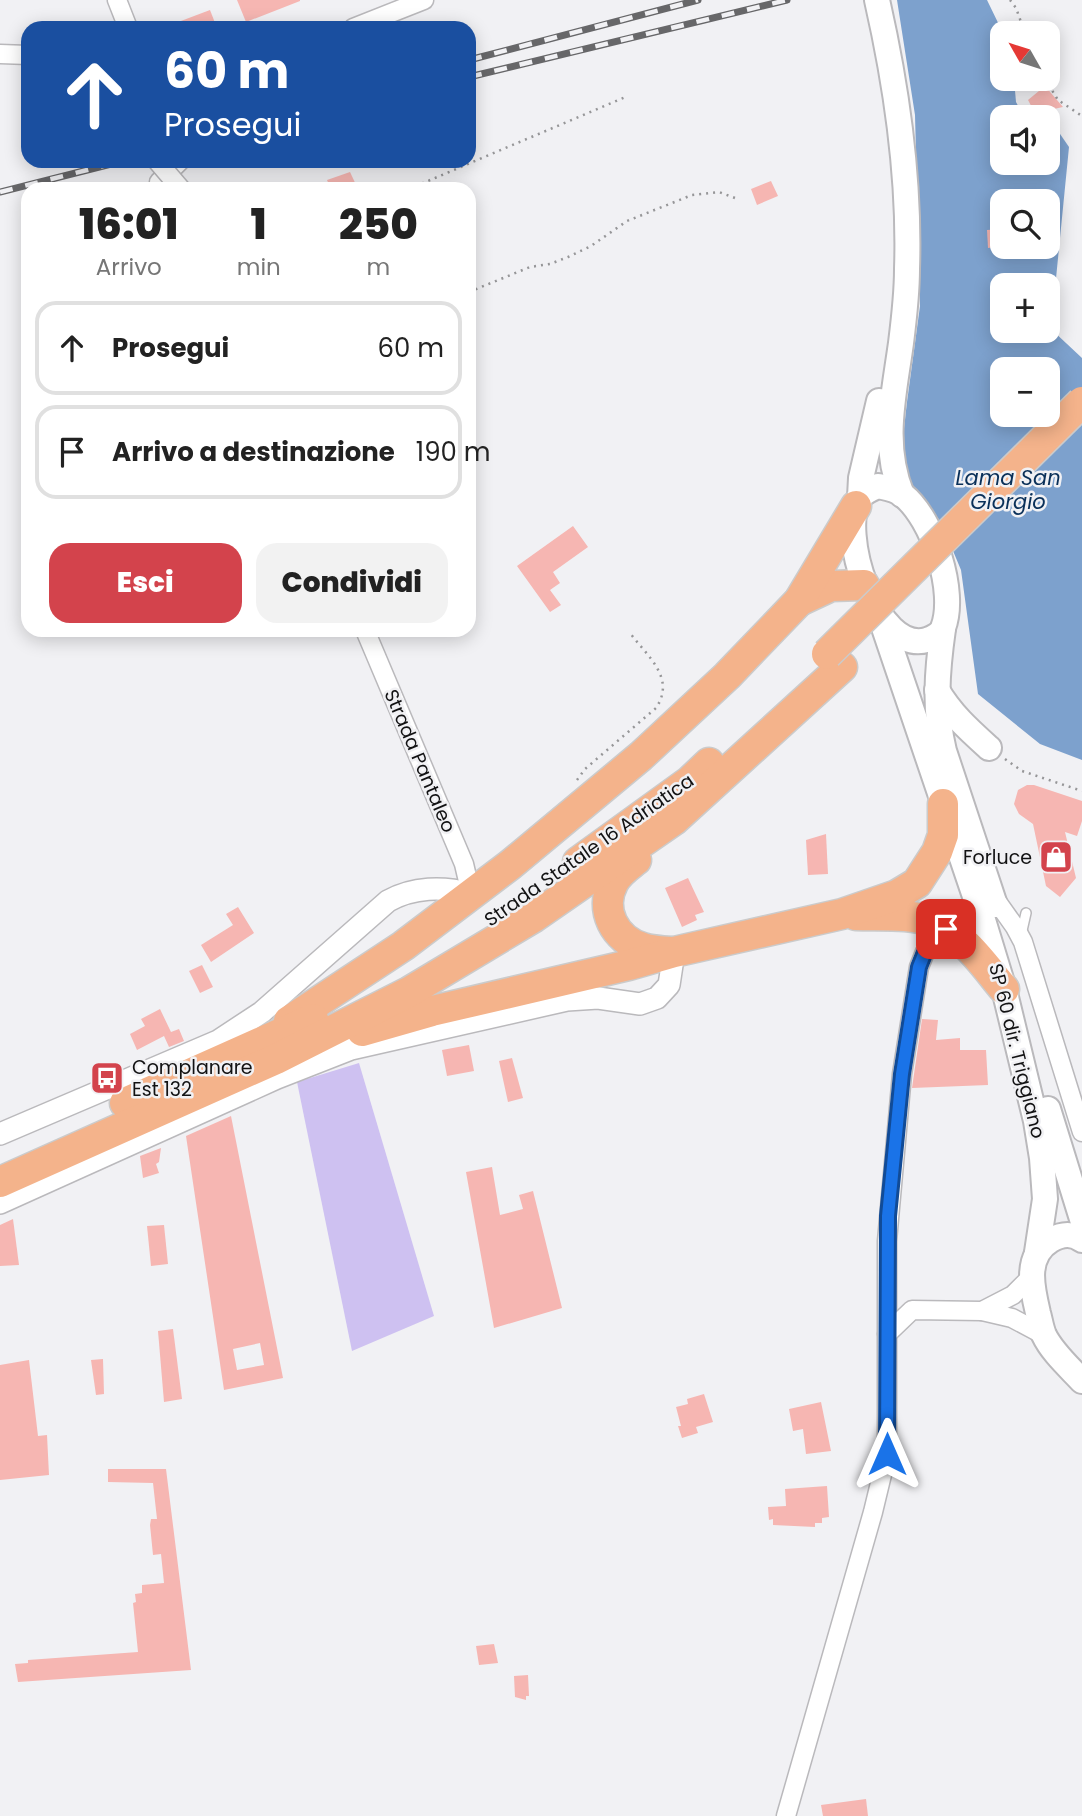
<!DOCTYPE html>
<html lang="it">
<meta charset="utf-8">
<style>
:root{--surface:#fff;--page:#f2f2f2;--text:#222;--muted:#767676;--line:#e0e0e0;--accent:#d3434c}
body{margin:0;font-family:Poppins,sans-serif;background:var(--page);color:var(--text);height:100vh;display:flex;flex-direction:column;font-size:26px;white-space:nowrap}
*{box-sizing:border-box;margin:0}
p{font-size:23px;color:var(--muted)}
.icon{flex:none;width:38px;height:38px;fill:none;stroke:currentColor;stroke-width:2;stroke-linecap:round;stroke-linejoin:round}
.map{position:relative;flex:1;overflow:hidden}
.drawer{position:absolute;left:21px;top:182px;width:455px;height:455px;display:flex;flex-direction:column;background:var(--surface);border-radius:21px;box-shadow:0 4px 18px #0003}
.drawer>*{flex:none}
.banner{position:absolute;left:21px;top:21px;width:455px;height:147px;border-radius:21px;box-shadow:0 4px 18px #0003;background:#1a4fa0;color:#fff;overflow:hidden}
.needle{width:46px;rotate:309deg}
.tools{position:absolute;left:990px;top:21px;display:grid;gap:14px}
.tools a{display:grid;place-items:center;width:70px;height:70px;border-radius:14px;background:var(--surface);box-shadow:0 4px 18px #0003;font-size:35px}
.pin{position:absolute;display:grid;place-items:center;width:60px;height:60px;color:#fff;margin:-30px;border-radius:14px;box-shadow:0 4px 10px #0006}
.me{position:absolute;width:77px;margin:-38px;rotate:0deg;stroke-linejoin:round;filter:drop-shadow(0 0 5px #0008)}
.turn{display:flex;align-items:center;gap:24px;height:147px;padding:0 28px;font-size:32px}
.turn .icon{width:91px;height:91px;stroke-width:2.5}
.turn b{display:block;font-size:49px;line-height:60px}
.eta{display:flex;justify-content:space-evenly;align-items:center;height:119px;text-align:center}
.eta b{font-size:42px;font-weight:800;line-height:49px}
.primary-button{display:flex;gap:14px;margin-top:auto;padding:14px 28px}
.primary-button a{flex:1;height:80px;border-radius:21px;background:var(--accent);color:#fff;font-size:28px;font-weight:800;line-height:80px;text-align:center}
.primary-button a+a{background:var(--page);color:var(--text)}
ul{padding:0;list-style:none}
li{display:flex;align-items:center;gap:21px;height:94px;margin:0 14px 10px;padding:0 14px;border:4px solid var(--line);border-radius:21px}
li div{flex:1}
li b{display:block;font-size:26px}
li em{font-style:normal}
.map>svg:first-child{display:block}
</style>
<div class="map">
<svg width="1082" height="1816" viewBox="0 0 1082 1816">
<rect width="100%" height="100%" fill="#f1f1f4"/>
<!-- green -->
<polygon fill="#cec1f1" points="359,1063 434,1316 352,1351 297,1082"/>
<!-- water -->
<path fill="#7da1cd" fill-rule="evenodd" d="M897,0H987L1003,33V79H1014L1016,102L1024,117H1003V163H1048V132L1058,131L1069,147L1051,329L1082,358V760L1040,744L978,694L961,570L941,522L911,484L903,466L902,446L907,402L920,306L915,115ZM1003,201H1048V247H1003ZM1003,285H1048V331H1003ZM1003,369H1048V415H1003Z"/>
<!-- building -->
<g fill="#f6b6b2" fill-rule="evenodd">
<polygon points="237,0 300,0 300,1 246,22"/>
<polygon points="210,10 217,28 165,28 165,27"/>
<polygon points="1045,86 1063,107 1035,113 1028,100"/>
<polygon points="350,172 358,189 331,189 327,180"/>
<polygon points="771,181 778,196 757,205 751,189"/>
<polygon points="1002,229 1003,246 988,248 987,230"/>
<polygon points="573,526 588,547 553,572 560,583 550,590 561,605 550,612 517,566"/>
<polygon points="1034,785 1082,801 1082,821 1077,836 1065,832 1076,878 1060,897 1046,886 1033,824 1019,814 1014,804 1018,790 1027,785"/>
<polygon points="826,834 828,874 808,875 806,840"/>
<polygon points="688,878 704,912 695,915 697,920 682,927 665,888"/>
<polygon points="238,907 254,933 211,962 201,945 233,925 226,914"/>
<polygon points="202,965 213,987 200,993 189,971"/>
<polygon points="160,1009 171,1032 179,1029 184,1041 169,1047 164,1036 137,1050 130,1034 145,1026 141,1019"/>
<polygon points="922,1019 938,1020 936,1040 960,1038 960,1050 986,1050 988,1085 912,1088"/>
<polygon points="469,1045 474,1071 447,1076 442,1050"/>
<polygon points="512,1058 523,1098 508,1102 499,1061"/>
<path d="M231,1116L283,1378L224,1390L186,1136ZM260,1343L264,1365L237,1370L233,1349Z"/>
<polygon points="161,1148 159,1162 156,1164 159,1173 143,1178 140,1156"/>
<polygon points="492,1167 500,1215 523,1209 519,1195 533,1191 562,1308 494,1328 466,1172"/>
<polygon points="13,1219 19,1265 0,1266 0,1225"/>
<polygon points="164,1225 168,1264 151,1266 147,1226"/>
<polygon points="173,1329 182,1399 164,1402 158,1331"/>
<polygon points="103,1359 104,1394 96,1395 91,1360"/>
<polygon points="29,1360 38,1436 47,1435 49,1475 0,1480 0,1365"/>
<polygon points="704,1394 713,1422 696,1427 698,1433 682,1438 678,1426 681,1426 676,1407 688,1404 687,1399"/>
<polygon points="821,1402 831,1451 806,1454 803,1429 793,1431 789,1409"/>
<polygon points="108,1469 166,1469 191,1670 18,1682 15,1664 28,1663 28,1660 138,1652 133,1603 136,1602 135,1594 142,1593 142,1585 164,1583 161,1554 153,1555 150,1525 151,1519 157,1519 153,1483 108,1482"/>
<polygon points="827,1486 829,1517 822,1518 822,1523 815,1523 815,1527 773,1525 773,1519 769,1520 768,1507 786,1506 785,1489"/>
<polygon points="494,1644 498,1663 479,1665 476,1646"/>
<polygon points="528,1675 529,1696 526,1696 526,1700 515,1697 514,1676"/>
<polygon points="866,1799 868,1816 823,1816 821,1805"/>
</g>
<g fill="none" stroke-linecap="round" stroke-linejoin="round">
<defs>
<polyline id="service" points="1021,935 1026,913"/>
<g id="minor">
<polyline points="117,0 128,28"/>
<polyline points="353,28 424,0"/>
<polyline points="0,54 28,55"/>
<polyline points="159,189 159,182 180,161"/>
<polyline points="365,630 464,864 471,894"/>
<polyline points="993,896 1015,927 1023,942 1082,1132"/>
<polyline points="982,1311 1012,1318 1044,1335"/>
<polyline points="887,1334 912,1310 982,1311 1013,1295 1031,1277"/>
<polyline points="786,1816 873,1512 887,1454 887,1241 902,1074 919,967 925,952 946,929"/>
</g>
<g id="tertiary">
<path d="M0,1134L218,1041L262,1012L388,901C413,887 443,886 471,894"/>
<polyline points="0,1203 277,1078 351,1049 567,1000 598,998 640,1004 657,998 669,985 674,952"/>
</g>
<g id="secondary">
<path d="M877,0C897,88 910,179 907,269C907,293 904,319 901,343C894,395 881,444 902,495"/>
<path d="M878,486C887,488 896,489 903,495C933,519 957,592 943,628C941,634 933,638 927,640C876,655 837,530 860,497C865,491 871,489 878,486Z"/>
<polyline points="860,497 861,478 879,401"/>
<polyline points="880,616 983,920 1004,989 1036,1121 1042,1158 1045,1199 1037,1252"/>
<path d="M943,629C937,671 934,710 944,751L995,905"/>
<path d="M937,690C951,714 969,730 989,748"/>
<polyline points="1048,1109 1082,1219"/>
<path d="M1082,1240C1072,1233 1062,1234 1051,1240C1024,1256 1032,1288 1038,1313C1040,1320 1041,1328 1044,1335C1052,1352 1069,1367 1082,1381"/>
</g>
<g id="trunk">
<polyline points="799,601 831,586 864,585"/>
<path d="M636,860C627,867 618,873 613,883C599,910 615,940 643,948C651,951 661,951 670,952"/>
<polyline points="578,862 690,781 709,763"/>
<path d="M856,915C880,916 910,913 933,922C963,934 984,965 1004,989"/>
<polyline points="289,1021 403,946 510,865 641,756 727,676 799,601 856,506"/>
<polyline points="362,1031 432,1011 629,965 674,952 842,914 897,895 917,883 937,852 943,835 943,804"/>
<polyline points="125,1103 313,1019"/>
<polyline points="0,1182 276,1059 409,992 534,917 674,820 842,667"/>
</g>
</defs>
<!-- service casing -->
<use href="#service" stroke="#bab9bc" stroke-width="12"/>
<!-- minor casing -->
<use href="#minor" stroke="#bab9bc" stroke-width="21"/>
<!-- tertiary casing -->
<use href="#tertiary" stroke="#bab9bc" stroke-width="24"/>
<!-- secondary casing -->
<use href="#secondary" stroke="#bab9bc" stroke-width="28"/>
<!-- trunk casing -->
<use href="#trunk" stroke="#cbcbcb" stroke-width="33"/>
<!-- path -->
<g stroke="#969698" stroke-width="2.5" stroke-dasharray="2 5" stroke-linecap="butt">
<polyline points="1010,0 1016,8 1025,33"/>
<polyline points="1045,79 1058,100 1082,116"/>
<polyline points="409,189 628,96"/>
<polyline points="469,292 530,267 550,264 568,257 591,246 627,221 692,195 719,192 735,198"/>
<polyline points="1005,759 1022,771 1082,791"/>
<path d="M577,780L585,769L656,708C676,678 648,657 630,633"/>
</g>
<!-- service -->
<use href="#service" stroke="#fff" stroke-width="9"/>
<!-- minor -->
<use href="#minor" stroke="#fff" stroke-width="18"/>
<!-- tertiary -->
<use href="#tertiary" stroke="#fff" stroke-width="21"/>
<!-- secondary -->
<use href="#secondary" stroke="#fff" stroke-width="24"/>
<!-- trunk -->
<use href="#trunk" stroke="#f4b38b" stroke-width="30"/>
<defs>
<g id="rail">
<polyline points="469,60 698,0"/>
<polyline points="469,77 787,0"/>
<polyline points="0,192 123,161"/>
</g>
</defs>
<!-- rail casing -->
<use href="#rail" stroke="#676769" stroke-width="7"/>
<!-- rail -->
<use href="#rail" stroke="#f1f1f4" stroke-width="4.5" stroke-dasharray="13" stroke-linecap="butt"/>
<defs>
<polyline id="minor-bridge" points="157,161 181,189"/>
<polyline id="trunk-bridge" points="827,654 1082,402"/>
</defs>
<!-- minor-bridge casing -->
<use href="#minor-bridge" stroke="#bab9bc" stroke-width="21" stroke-linecap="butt"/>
<!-- trunk-bridge casing -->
<use href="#trunk-bridge" stroke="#cbcbcb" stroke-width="33" stroke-linecap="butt"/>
<!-- minor-bridge -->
<use href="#minor-bridge" stroke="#fff" stroke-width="18"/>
<!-- trunk-bridge -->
<use href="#trunk-bridge" stroke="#f4b38b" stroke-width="30"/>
</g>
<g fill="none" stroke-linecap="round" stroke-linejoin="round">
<defs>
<polyline id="route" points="887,1454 888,1216 902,1074 919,967 925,952 946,929"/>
</defs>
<!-- route casing -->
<use href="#route" stroke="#114b97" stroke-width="18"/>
<!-- route -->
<use href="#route" stroke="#1a73e8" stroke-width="12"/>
</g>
<!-- icons -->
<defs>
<symbol id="shop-square" viewBox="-11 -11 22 22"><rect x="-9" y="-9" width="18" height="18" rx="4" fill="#d3434c" stroke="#f1f1f4"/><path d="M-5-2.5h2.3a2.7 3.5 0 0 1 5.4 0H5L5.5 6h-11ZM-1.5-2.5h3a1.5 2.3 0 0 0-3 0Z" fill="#fff"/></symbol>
<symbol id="bus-square" viewBox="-11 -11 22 22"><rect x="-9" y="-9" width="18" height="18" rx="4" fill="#d3434c" stroke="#f1f1f4"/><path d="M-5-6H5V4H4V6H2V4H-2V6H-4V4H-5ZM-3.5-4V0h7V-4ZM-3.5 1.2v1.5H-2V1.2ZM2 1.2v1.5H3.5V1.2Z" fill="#fff"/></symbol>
</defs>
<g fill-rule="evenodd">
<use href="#shop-square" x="1037" y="838" width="38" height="38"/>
<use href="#bus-square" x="88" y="1059" width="38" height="38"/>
</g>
<g text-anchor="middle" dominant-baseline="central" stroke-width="5" stroke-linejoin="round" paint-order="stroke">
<!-- street labels -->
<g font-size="19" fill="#121213" stroke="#f1f1f4">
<text transform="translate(420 761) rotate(67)">Strada Pantaleo</text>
<text transform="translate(589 850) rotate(-35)">Strada Statale 16 Adriatica</text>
<text transform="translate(1017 1051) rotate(76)">SP 60 dir. Triggiano</text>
</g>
<!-- poi labels -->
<g font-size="19" fill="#121213" stroke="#f1f1f4" text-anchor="end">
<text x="1032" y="857">Forluce</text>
<text x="132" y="1067" text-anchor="start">Complanare<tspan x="132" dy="22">Est 132</tspan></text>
</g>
<!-- water labels -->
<g font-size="21" font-style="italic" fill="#0a3059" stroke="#f1f1f4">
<text x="1008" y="477">Lama San<tspan x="1008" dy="24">Giorgio</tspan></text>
</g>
</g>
</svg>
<div class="tools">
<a><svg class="needle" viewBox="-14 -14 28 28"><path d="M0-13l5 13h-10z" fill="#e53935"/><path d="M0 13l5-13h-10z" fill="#767676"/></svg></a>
<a><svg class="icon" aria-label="sound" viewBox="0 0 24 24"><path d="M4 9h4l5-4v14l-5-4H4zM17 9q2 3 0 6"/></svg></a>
<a><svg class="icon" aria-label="search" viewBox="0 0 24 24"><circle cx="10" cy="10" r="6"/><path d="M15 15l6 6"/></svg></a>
<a>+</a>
<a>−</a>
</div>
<div class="pin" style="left:946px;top:929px;background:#d93025"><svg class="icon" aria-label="arrive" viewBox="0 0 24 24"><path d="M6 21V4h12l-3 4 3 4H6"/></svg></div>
<svg class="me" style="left:887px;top:1454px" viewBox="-20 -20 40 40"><path d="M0-17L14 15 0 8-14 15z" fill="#1a73e8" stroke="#fff" stroke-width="4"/></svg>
<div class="banner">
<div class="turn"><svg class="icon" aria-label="ahead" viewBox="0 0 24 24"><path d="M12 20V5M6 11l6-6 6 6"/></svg><div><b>60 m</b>Prosegui</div></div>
</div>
<section class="drawer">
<div class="eta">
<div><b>16:01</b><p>Arrivo</p></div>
<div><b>1</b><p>min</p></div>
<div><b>250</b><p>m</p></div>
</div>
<ul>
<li><svg class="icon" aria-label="ahead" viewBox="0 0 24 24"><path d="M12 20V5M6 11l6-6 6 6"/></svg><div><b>Prosegui</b></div><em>60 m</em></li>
<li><svg class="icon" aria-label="arrive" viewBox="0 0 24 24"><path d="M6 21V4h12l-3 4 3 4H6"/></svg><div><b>Arrivo a destinazione</b></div><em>190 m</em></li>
</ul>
<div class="primary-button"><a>Esci</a><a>Condividi</a></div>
</section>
</div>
